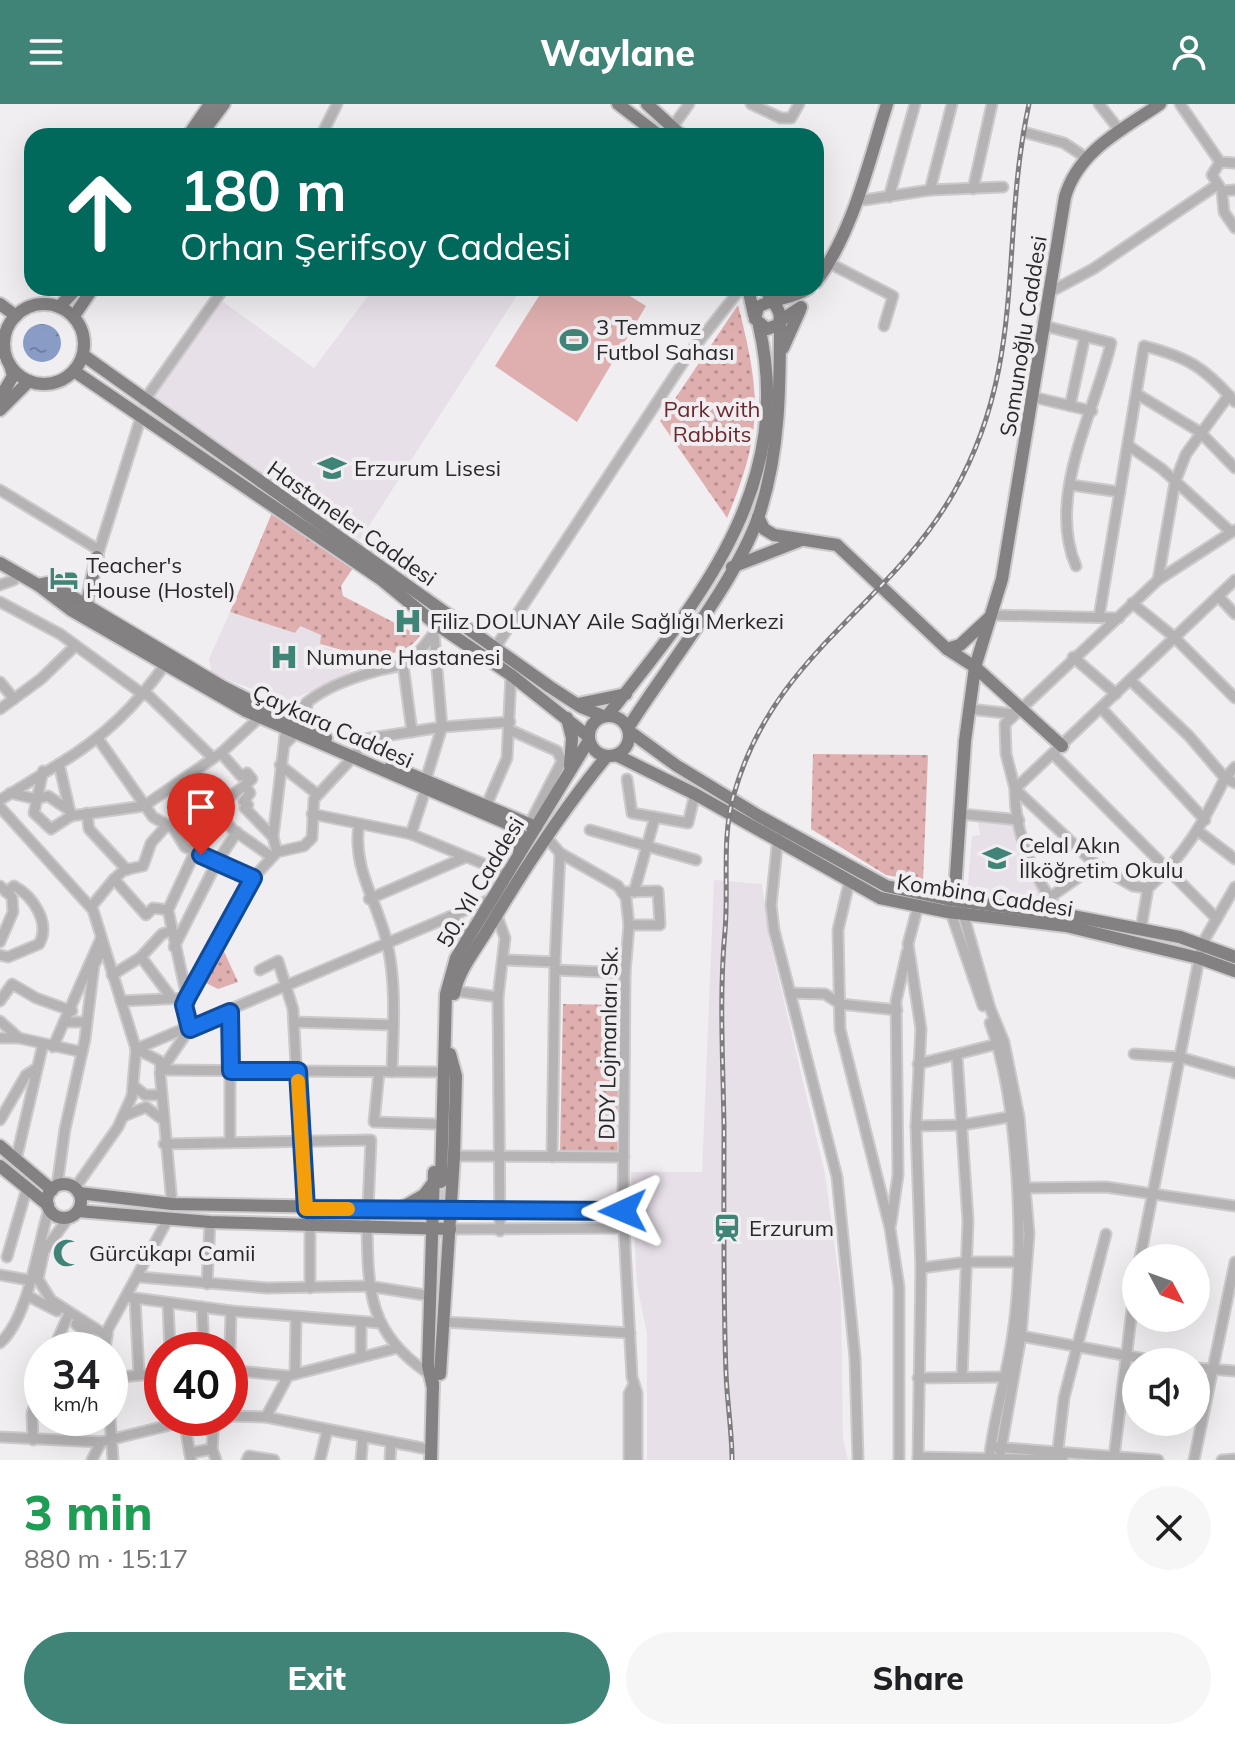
<!DOCTYPE html>
<meta charset="utf-8">
<style>
:root{--surface:#fff;--page:#f6f6f6;--text:#202124;--muted:#757577;--accent:#408478}
body{margin:0;font-family:Mulish,sans-serif;background:var(--page);color:var(--text);height:100vh;display:flex;flex-direction:column;font-size:30px;white-space:nowrap}
*{box-sizing:border-box;margin:0}
p{font-size:26px;color:var(--muted)}
.icon{flex:none;width:44px;height:44px;fill:none;stroke:currentColor;stroke-width:2;stroke-linecap:round;stroke-linejoin:round}
.map{position:relative;height:1356px;overflow:hidden}
.drawer{display:flex;flex-direction:column;background:var(--surface);flex:1}
.drawer>*{flex:none}
.hud{position:absolute;left:24px;top:24px;width:800px;height:168px;border-radius:24px;box-shadow:0 8px 32px #0002;background:#00695c;color:#fff;overflow:hidden}
.needle{width:52px;rotate:131deg}
.tools{position:absolute;left:1122px;top:1140px;display:grid;gap:16px}
.tools a{display:grid;place-items:center;width:88px;height:88px;border-radius:50%;background:var(--surface);box-shadow:0 8px 32px #0002;font-size:40px}
.speed{position:absolute;left:24px;top:1228px;display:flex;gap:16px;font-size:40px;font-weight:700;text-align:center}
.speed>*{display:grid;place-content:center;width:104px;height:104px;border-radius:50%;background:var(--surface);box-shadow:0 8px 32px #0002;line-height:1}
.speed small{font-size:20px;font-weight:400}
.speed .limit{border:12px solid #d22;background:#fff;color:#111}
.pin{position:absolute;display:grid;place-items:center;width:68px;height:68px;color:#fff;margin:-82px -34px;border-radius:50% 50% 50% 0;rotate:-45deg;box-shadow:0 0 8px #0007}
.pin .icon{rotate:45deg}
.me{position:absolute;width:88px;margin:-44px;rotate:269deg;stroke-linejoin:round;filter:drop-shadow(0 0 6px #0008)}
.turn{display:flex;align-items:center;gap:28px;height:168px;padding:0 24px;font-size:36px}
.turn .icon{width:104px;height:104px;stroke-width:2.5}
.turn b{display:block;font-size:56px;line-height:68px}
.round{display:grid;place-items:center;flex:none;width:84px;height:84px;border-radius:42px;background:var(--page)}
.head{display:flex;align-items:center;justify-content:space-between;height:136px;padding:0 24px}
h1{font-size:48px;font-weight:800;line-height:60px;color:#1e9e55}
.action{display:flex;gap:16px;margin-top:auto;padding:16px 24px}
.action a{flex:1;height:92px;border-radius:48px;background:var(--accent);color:#fff;font-size:32px;font-weight:800;line-height:92px;text-align:center}
.action a+a{background:var(--page);color:var(--text)}
header{display:flex;justify-content:space-between;align-items:center;height:104px;padding:0 24px;background:var(--accent);color:#fff;font-size:36px;font-weight:800}
.map>svg:first-child{display:block}
</style>
<header><svg class="icon" aria-label="menu" viewBox="0 0 24 24"><path d="M4 6h16M4 12h16M4 18h16"/></svg>Waylane<svg class="icon" aria-label="person" viewBox="0 0 24 24"><circle cx="12" cy="8" r="4"/><path d="M4 21q1-7 8-7t8 7"/></svg></header>
<div class="map">
<svg width="1235" height="1356" viewBox="0 0 1235 1356">
<defs>
<pattern id="grass-dots" width="8" height="8" patternUnits="userSpaceOnUse" patternTransform="scale(2)"><rect width="8" height="8" fill="#dfafaf"/><path d="M2 2h.1M6 6h.1" fill="none" stroke="#b58e8e" stroke-width="1.8" stroke-linecap="round"/></pattern>
<pattern id="water-ripples" width="26" height="14" patternUnits="userSpaceOnUse" patternTransform="scale(2)"><rect width="26" height="14" fill="#889cc5"/><path d="M2 4q2-2 4 0t4 0M15 11q2-2 4 0t4 0" fill="none" stroke="#6f7fa0"/></pattern>
</defs>
<rect width="100%" height="100%" fill="#f1eef1"/>
<!-- built -->
<g fill="#e8e0e9">
<polygon points="374,184 521,185 360,436 154,293 222,197 314,264"/>
<polygon points="230,508 295,529 300,522 322,531 320,541 362,556 348,569 288,598 212,570 209,555"/>
<polygon points="978,718 1013,720 1030,768 1049,799 967,789 972,732 980,731"/>
<polygon points="714,776 762,780 769,834 825,1070 841,1190 843,1335 848,1356 647,1356 647,1230 637,1181 631,1068 702,1068"/>
</g>
<!-- grass -->
<g fill="url(#grass-dots)">
<path d="M738,201C761,291 763,328 727,414L660,317Z"/>
<path d="M272,409L355,461L341,482L343,492L420,532C397,563 351,549 320,540L321,531L300,522L295,529L230,508Z"/>
<polygon points="813,650 928,651 923,778 886,771 811,725"/>
<polygon points="221,841 238,878 218,885 202,877"/>
<polygon points="563,900 620,901 617,1051 560,1050"/>
</g>
<!-- garden -->
<polygon fill="#dfafaf" points="544,184 617,184 646,202 577,318 495,262"/>
<!-- water -->
<circle fill="url(#water-ripples)" cx="42" cy="239" r="19"/>
<g fill="none" stroke-linecap="round" stroke-linejoin="round">
<!-- major-tunnel -->
<polyline stroke="#c9c6c9" stroke-width="12" stroke-dasharray="12 6" stroke-linecap="butt" points="443,1134 445,1077"/>
<defs>
<g id="minor">
<polyline points="751,0 781,14 791,14 799,0"/>
<polyline points="1099,0 1120,27"/>
<polyline points="1180,0 1220,58 1235,59"/>
<polyline points="1027,29 1064,39 1085,53"/>
<polyline points="321,32 337,0"/>
<polyline points="666,32 689,0"/>
<polyline points="1220,58 1212,71 1221,85"/>
<polyline points="973,85 992,0"/>
<polyline points="930,86 952,0"/>
<polyline points="1235,86 1222,87 1224,108 1235,124"/>
<polyline points="859,93 864,96 930,86 1003,83"/>
<polyline points="889,93 915,0"/>
<polyline points="829,159 893,192 884,222"/>
<polyline points="1050,188 1093,165 1217,81"/>
<path d="M1045,222L1111,239C1095,308 1046,392 1076,462"/>
<polyline points="1137,290 1200,328 1235,364"/>
<polyline points="1229,291 1186,350 1175,378 1158,476 1235,426"/>
<polyline points="1033,293 1092,307"/>
<polyline points="144,297 224,184"/>
<polyline points="1070,302 1085,232"/>
<polyline points="1129,342 1162,365 1231,428"/>
<polyline points="1071,381 1120,388"/>
<polyline points="0,386 99,446"/>
<polyline points="97,453 141,313"/>
<polyline points="0,481 14,476"/>
<polyline points="1218,492 1235,510"/>
<polyline points="0,498 60,530 144,591"/>
<polyline points="1132,499 1173,532 1235,594"/>
<polyline points="991,511 1119,514"/>
<path d="M1099,513L1144,242C1188,253 1205,264 1235,298"/>
<polyline points="495,544 686,254 741,184"/>
<polyline points="1073,553 1116,590"/>
<polyline points="403,560 412,628"/>
<path d="M1130,576L1189,632L1225,674C1205,716 1184,753 1148,784L1133,782L1096,761L1015,685L1006,650L1005,620L1158,476"/>
<polyline points="0,578 14,595"/>
<polyline points="146,589 213,654"/>
<path d="M308,599L295,630L284,641C284,599 337,578 373,568C382,565 394,564 403,560C416,554 425,540 434,529"/>
<polyline points="1101,604 1205,716"/>
<polyline points="0,605 41,575 75,542"/>
<polyline points="969,605 1014,610"/>
<polyline points="510,626 557,647 562,657 530,719"/>
<polyline points="99,636 153,713 174,725 185,743 253,774"/>
<polyline points="357,648 365,635 442,623 510,618"/>
<polyline points="221,649 241,672 247,669 252,675 245,681 250,689 244,697 248,701 245,704 273,733"/>
<polyline points="1053,650 1217,815"/>
<path d="M59,660C104,633 136,602 166,559"/>
<polyline points="280,661 317,690"/>
<polyline points="1235,663 1225,674 1235,679"/>
<polyline points="43,667 34,709 51,725 71,712"/>
<polyline points="426,675 442,623 434,530"/>
<polyline points="627,675 632,709 688,719 695,690"/>
<polyline points="10,689 36,695 48,692 69,706"/>
<polyline points="0,696 59,660 71,712 144,702 221,649 259,614"/>
<polyline points="487,700 507,654 511,571"/>
<polyline points="0,703 93,806 136,945 132,992 118,1023 75,1084"/>
<polyline points="216,706 233,726 272,753"/>
<polyline points="87,709 89,725 127,766"/>
<polyline points="312,710 411,730 506,769"/>
<polyline points="961,710 1019,716"/>
<polyline points="167,721 151,739 143,762 124,766 114,775 146,811 153,804 168,806"/>
<path d="M359,721C352,764 378,799 387,839C397,880 393,927 392,968"/>
<polyline points="590,726 696,756"/>
<polyline points="1198,727 1235,755"/>
<polyline points="411,730 426,684"/>
<polyline points="180,732 245,681"/>
<polyline points="778,733 771,801 774,826 837,1073 855,1253 858,1356"/>
<polyline points="547,734 560,749 618,782 626,794 629,821 625,869 623,1107 632,1273 637,1289 637,1356"/>
<polyline points="277,748 304,742 312,734 314,695 353,653"/>
<polyline points="849,779 838,826 840,925 890,1124 899,1183 899,1356"/>
<polyline points="0,782 12,793 13,808 0,838"/>
<polyline points="622,788 658,787 660,821 629,821"/>
<polyline points="634,788 655,713"/>
<polyline points="958,792 990,904 1004,938 1019,1013 1029,1130 1021,1232 999,1356"/>
<polyline points="1049,794 1096,761"/>
<polyline points="369,795 466,753"/>
<polyline points="918,802 908,840 921,925 916,1022 921,1164 918,1356"/>
<polyline points="91,803 114,775"/>
<polyline points="949,803 983,902"/>
<polyline points="496,809 505,834 498,893 500,1127"/>
<path d="M1062,810C1034,776 1014,730 1015,685L1235,476"/>
<polyline points="1141,825 1148,784"/>
<polyline points="465,836 462,821 449,813 489,796"/>
<polyline points="174,843 217,758 237,728"/>
<path d="M0,851L8,853L39,840C51,819 33,792 14,782L6,788"/>
<polyline points="505,856 555,858"/>
<polyline points="260,866 278,857 293,905 302,1074 310,1119 310,1184"/>
<polyline points="556,866 625,869"/>
<polyline points="112,871 141,853"/>
<polyline points="455,887 498,893"/>
<polyline points="790,889 825,890 840,900 897,906"/>
<polyline points="171,893 141,853 162,830 171,827"/>
<polyline points="187,894 168,806 195,748"/>
<polyline points="0,897 12,880 36,894 72,907"/>
<polyline points="121,897 187,894"/>
<polyline points="230,908 230,1037"/>
<polyline points="0,917 19,934"/>
<polyline points="64,918 101,834"/>
<polyline points="294,918 393,921"/>
<polyline points="190,925 184,901 187,894 253,774 277,748 273,733 284,641"/>
<polyline points="0,934 19,934 82,948"/>
<polyline points="53,943 64,918 84,918"/>
<polyline points="136,945 449,813"/>
<polyline points="136,945 160,957 161,966"/>
<polyline points="1134,950 1179,953 1235,969"/>
<polyline points="957,952 968,1117 962,1273"/>
<polyline points="918,960 1001,939"/>
<polyline points="161,966 439,968"/>
<polyline points="379,968 374,1018 436,1020"/>
<polyline points="134,982 145,991 160,991"/>
<polyline points="124,1012 146,1003 162,1015"/>
<polyline points="0,1016 26,971 37,964"/>
<polyline points="916,1022 962,1021 1009,1013"/>
<polyline points="164,1040 371,1036 368,1104"/>
<polyline points="454,1052 624,1053"/>
<polyline points="552,1053 555,858 560,749"/>
<polyline points="16,1056 43,940"/>
<polyline points="57,1082 65,1025 85,935 94,861 103,845"/>
<polyline points="1025,1084 1106,1083 1235,1102"/>
<polyline points="172,1100 160,968 188,927"/>
<polyline points="451,1105 500,1109 623,1107"/>
<polyline points="69,1113 44,1147 38,1175 51,1196 107,1232"/>
<polyline points="891,1119 898,1071 896,897 907,848"/>
<path d="M367,1120C368,1188 368,1228 429,1270"/>
<polyline points="450,1125 624,1124"/>
<polyline points="7,1153 27,1084"/>
<polyline points="1140,1154 1202,840 1235,783"/>
<polyline points="921,1164 967,1158 1018,1158"/>
<polyline points="0,1171 29,1176"/>
<polyline points="139,1173 267,1184 368,1182 431,1192"/>
<polyline points="207,1180 210,1118"/>
<polyline points="28,1192 57,1207"/>
<polyline points="128,1193 231,1207 380,1219"/>
<polyline points="135,1195 139,1271"/>
<polyline points="168,1200 170,1246"/>
<polyline points="202,1203 204,1246"/>
<polyline points="445,1218 630,1229"/>
<polyline points="76,1220 106,1246"/>
<polyline points="1021,1232 1161,1258"/>
<path d="M0,1239C29,1213 37,1144 49,1105"/>
<polyline points="105,1245 108,1225 168,1115"/>
<polyline points="53,1246 67,1214"/>
<polyline points="230,1246 231,1207"/>
<polyline points="361,1253 361,1218"/>
<polyline points="1196,1264 1235,1267"/>
<polyline points="230,1266 288,1272 397,1244"/>
<polyline points="295,1270 296,1213"/>
<polyline points="110,1274 162,1269"/>
<polyline points="918,1274 1004,1273"/>
<polyline points="230,1312 266,1313 432,1346"/>
<polyline points="266,1313 288,1272"/>
<polyline points="110,1314 113,1356"/>
<polyline points="184,1316 191,1356"/>
<polyline points="0,1333 101,1338 198,1314"/>
<polyline points="33,1336 32,1310 42,1273"/>
<polyline points="994,1343 1158,1356"/>
<polyline points="212,1345 214,1314"/>
<polyline points="1058,1345 1064,1294 1106,1130"/>
<polyline points="190,1349 212,1345 216,1356"/>
<polyline points="918,1353 1063,1356"/>
<polyline points="1114,1353 1136,1173"/>
<polyline points="92,1356 101,1338"/>
<polyline points="247,1356 249,1352 274,1356"/>
<polyline points="320,1356 327,1327"/>
<polyline points="361,1356 363,1333"/>
<polyline points="390,1356 391,1338"/>
<polyline points="629,1356 629,1290 633,1282"/>
<path d="M989,1356C994,1313 1007,1272 1013,1229C1025,1148 1019,996 990,919"/>
<polyline points="1194,1356 1235,1158"/>
<polyline points="1222,1356 1235,1355"/>
</g>
<g id="major">
<polyline points="618,0 660,32"/>
<polyline points="647,0 682,32"/>
<polyline points="188,32 210,0"/>
<polyline points="200,32 224,0"/>
<path d="M816,178C854,126 868,60 887,0"/>
<polyline points="748,184 754,211"/>
<path d="M765,184C770,198 785,206 778,221L767,225L755,215L758,203C773,194 793,195 809,184"/>
<polyline points="0,200 16,212"/>
<circle cx="44" cy="240" r="40"/>
<polyline points="59,203 77,184"/>
<polyline points="74,212 93,184"/>
<polyline points="783,244 800,206"/>
<polyline points="83,251 550,583 581,603 603,612"/>
<polyline points="74,267 382,476 433,518 511,571 589,633"/>
<polyline points="0,294 13,272 10,261"/>
<polyline points="0,306 29,277"/>
<polyline points="758,413 764,425 774,431 837,441 947,545 975,563 1062,642"/>
<polyline points="0,459 38,481 71,506 246,607 513,722 521,731 519,749"/>
<polyline points="732,463 799,437"/>
<polyline points="38,481 48,479 59,485 223,583 326,634"/>
<polyline points="85,507 97,453"/>
<polyline points="947,545 960,541 989,514"/>
<polyline points="578,600 626,590"/>
<path d="M608,611C700,495 796,381 759,222"/>
<circle cx="609" cy="632" r="20"/>
<polyline points="567,614 572,634 570,662"/>
<path d="M628,624C667,562 736,478 759,411C780,348 780,282 780,217L801,203"/>
<polyline points="629,627 677,662 759,712 886,782 951,796 1062,810 1180,833 1235,853"/>
<polyline points="616,651 695,690 880,794 948,808 1066,822 1199,854 1235,867"/>
<polyline points="391,662 536,723"/>
<path d="M951,796L955,786L965,637L975,563L1002,475L1065,93C1078,47 1122,26 1160,0"/>
<path d="M454,890C459,865 475,847 488,825C524,765 563,705 607,652"/>
<polyline points="0,1042 52,1086"/>
<polyline points="0,1062 48,1101"/>
<polyline points="441,1078 446,890 456,854 589,636"/>
<circle cx="64" cy="1097" r="17"/>
<polyline points="79,1089 172,1100 451,1105"/>
<polyline points="403,1103 424,1091 434,1078"/>
<polyline points="78,1107 210,1118 450,1125"/>
<polyline points="440,1270 454,1052 456,972 450,950"/>
<polyline points="433,1284 428,1262 434,1068"/>
<polyline points="431,1356 433,1279"/>
</g>
</defs>
<!-- minor casing -->
<use href="#minor" stroke="#cdcacd" stroke-width="13"/>
<!-- major casing -->
<use href="#major" stroke="#cdcacd" stroke-width="16"/>
<!-- minor -->
<use href="#minor" stroke="#b5b3b4" stroke-width="9"/>
<!-- major -->
<use href="#major" stroke="#848182" stroke-width="12"/>
<defs>
<path id="rail" d="M732,1356C732,1327 727,1298 726,1269C723,1187 724,1105 724,1022C723,957 719,891 725,827C729,781 721,735 734,690C774,549 888,504 954,388C1028,258 999,138 1029,0"/>
</defs>
<!-- rail casing -->
<use href="#rail" stroke="#7e7c7e" stroke-width="5"/>
<!-- rail -->
<use href="#rail" stroke="#f1eef1" stroke-width="2" stroke-dasharray="6" stroke-linecap="butt"/>
</g>
<g fill="none" stroke-linecap="round" stroke-linejoin="round">
<defs>
<polyline id="route" points="201,751 253,774 187,894 184,901 190,925 230,908 231,967 298,967 306,1105 623,1107"/>
</defs>
<!-- route casing -->
<use href="#route" stroke="#114b97" stroke-width="20"/>
<!-- route -->
<use href="#route" stroke="#1a73e8" stroke-width="14"/>
<!-- slow -->
<polyline stroke="#f59e0b" stroke-width="14" points="298,977 306,1105 348,1105"/>
</g>
<!-- icons -->
<defs>
<symbol id="stadium-bare" viewBox="-9 -9 18 18"><path d="M0-5a6.5 5 0 1 0 0 10a6.5 5 0 1 0 0-10ZM-3.5-1.8h7v3.6h-7Z" fill="#408478" stroke="#f1eef1" stroke-width="2.5" paint-order="stroke"/></symbol>
<symbol id="school-bare" viewBox="-9 -9 18 18"><path d="M0-5L7-2L0 1L-7-2ZM-4 1L0 2.5L4 1V4Q0 6-4 4Z" fill="#408478" stroke="#f1eef1" stroke-width="2.5" paint-order="stroke"/></symbol>
<symbol id="hotel-bare" viewBox="-9 -9 18 18"><path d="M-6-4.5h1.5V1H6V5H4.5V3h-9V5H-6ZM-4 0a1.8 1.8 0 1 1 3.6 0ZM.5 0V-2.5h3Q6-2.5 6 0Z" fill="#408478" stroke="#f1eef1" stroke-width="2.5" paint-order="stroke"/></symbol>
<symbol id="hospital-bare" viewBox="-9 -9 18 18"><path d="M-5-5h3v3.5h4V-5h3V5h-3V1.5h-4V5h-3Z" fill="#408478" stroke="#f1eef1" stroke-width="2.5" paint-order="stroke"/></symbol>
<symbol id="station-bare" viewBox="-9 -9 18 18"><path d="M-3-6H3Q5-6 5-4V2Q5 4 3 4L4.5 6H3L1.5 4h-3L-3 6H-4.5L-3 4Q-5 4-5 2V-4Q-5-6-3-6ZM-3.5-4v3h7v-3ZM-3.5 1v1.5H-2V1ZM2 1v1.5H3.5V1Z" fill="#408478" stroke="#f1eef1" stroke-width="2.5" paint-order="stroke"/></symbol>
<symbol id="mosque-bare" viewBox="-9 -9 18 18"><path d="M3.5-4.9A6 6 0 1 0 3.5 4.9A5 5 0 1 1 3.5-4.9Z" fill="#408478" stroke="#f1eef1" stroke-width="2.5" paint-order="stroke"/></symbol>
</defs>
<g fill-rule="evenodd">
<use href="#stadium-bare" x="554" y="216" width="40" height="40"/>
<use href="#school-bare" x="312" y="344" width="40" height="40"/>
<use href="#hotel-bare" x="44" y="454" width="40" height="40"/>
<use href="#hospital-bare" x="388" y="497" width="40" height="40"/>
<use href="#hospital-bare" x="264" y="533" width="40" height="40"/>
<use href="#school-bare" x="977" y="734" width="40" height="40"/>
<use href="#station-bare" x="707" y="1104" width="40" height="40"/>
<use href="#mosque-bare" x="47" y="1129" width="40" height="40"/>
</g>
<g text-anchor="middle" dominant-baseline="central" stroke-width="8" stroke-linejoin="round" paint-order="stroke">
<!-- poi labels -->
<g font-size="22" fill="#292829" stroke="#f1eef1" text-anchor="start">
<text x="596" y="223">3 Temmuz<tspan x="596" dy="25">Futbol Sahası</tspan></text>
<text x="354" y="364">Erzurum Lisesi</text>
<text x="86" y="461">Teacher's<tspan x="86" dy="25">House (Hostel)</tspan></text>
<text x="430" y="517">Filiz DOLUNAY Aile Sağlığı Merkezi</text>
<text x="306" y="553">Numune Hastanesi</text>
<text x="1019" y="741">Celal Akın<tspan x="1019" dy="25">İlköğretim Okulu</tspan></text>
<text x="749" y="1124">Erzurum</text>
<text x="89" y="1149">Gürcükapı Camii</text>
</g>
<!-- street labels -->
<g font-size="22" fill="#292829" stroke="#f1eef1">
<text transform="translate(1023 232) rotate(-81)">Somunoğlu Caddesi</text>
<text transform="translate(352 419) rotate(35)">Hastaneler Caddesi</text>
<text transform="translate(333 622) rotate(24)">Çaykara Caddesi</text>
<text transform="translate(480 778) rotate(-59)">50. Yıl Caddesi</text>
<text transform="translate(985 791) rotate(9)">Kombina Caddesi</text>
<text transform="translate(608 939) rotate(-89)">DDY Lojmanları Sk.</text>
</g>
<!-- park labels -->
<g font-size="22" fill="#6b292e" stroke="#f1eef1">
<text x="712" y="305">Park with<tspan x="712" dy="25">Rabbits</tspan></text>
</g>
</g>
</svg>
<div class="tools">
<a><svg class="needle" viewBox="-14 -14 28 28"><path d="M0-13l5 13h-10z" fill="#e53935"/><path d="M0 13l5-13h-10z" fill="#757577"/></svg></a>
<a><svg class="icon" aria-label="sound" viewBox="0 0 24 24"><path d="M4 9h4l5-4v14l-5-4H4zM17 9q2 3 0 6"/></svg></a>
</div>
<div class="speed"><div>34<small>km/h</small></div><div class="limit">40</div></div>
<div class="pin" style="left:201px;top:751px;background:#d93025"><svg class="icon" aria-label="arrive" viewBox="0 0 24 24"><path d="M6 21V4h12l-3 4 3 4H6"/></svg></div>
<svg class="me" style="left:623px;top:1107px" viewBox="-20 -20 40 40"><path d="M0-17L14 15 0 8-14 15z" fill="#1a73e8" stroke="#fff" stroke-width="4"/></svg>
<div class="hud">
<div class="turn"><svg class="icon" aria-label="ahead" viewBox="0 0 24 24"><path d="M12 20V5M6 11l6-6 6 6"/></svg><div><b>180 m</b>Orhan Şerifsoy Caddesi</div></div>
</div>
</div>
<section class="drawer">
<div class="head"><div><h1>3 min</h1><p>880 m · 15:17</p></div><a class="round"><svg class="icon" aria-label="close" viewBox="0 0 24 24"><path d="M6 6l12 12M18 6L6 18"/></svg></a></div>
<div class="action"><a>Exit</a><a>Share</a></div>
</section>
